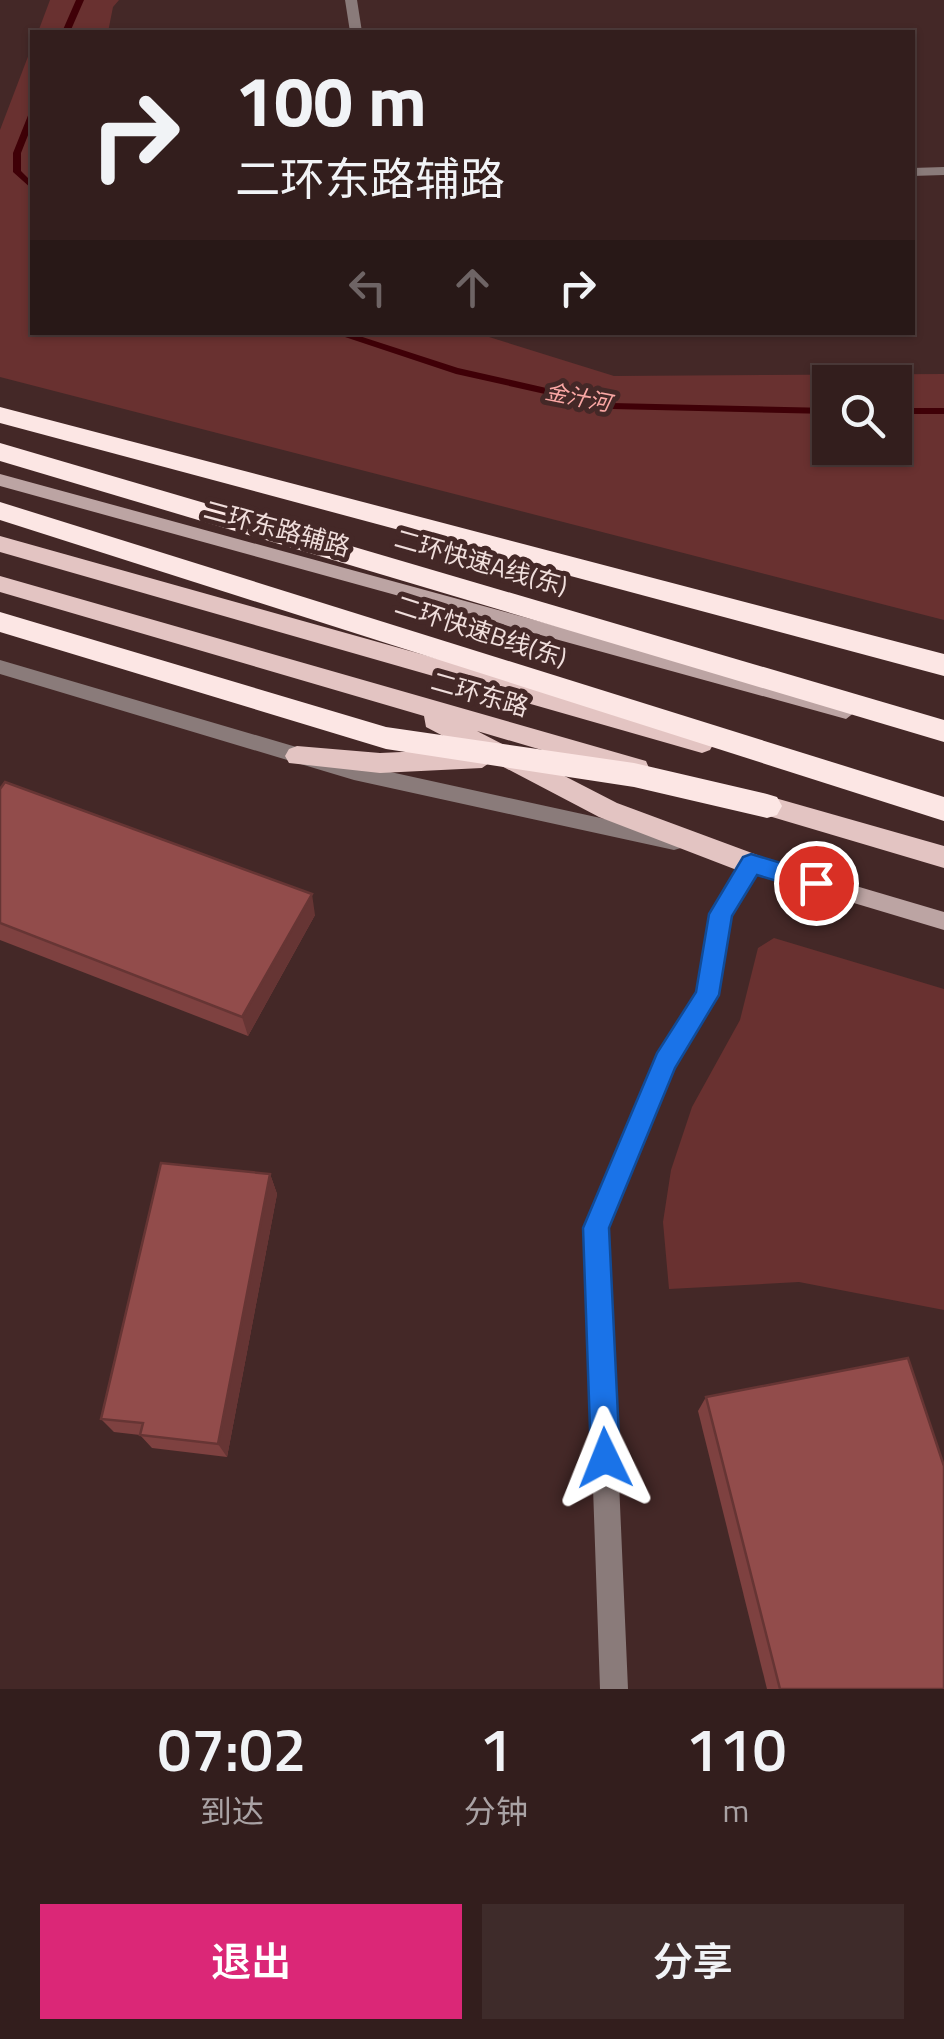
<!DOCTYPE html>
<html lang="zh">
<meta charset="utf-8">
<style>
:root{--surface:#331e1d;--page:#3e2b2a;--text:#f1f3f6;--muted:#a9a2a4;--line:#4e3c3b;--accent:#db2777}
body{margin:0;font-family:"Titillium Web","Noto Sans SC",sans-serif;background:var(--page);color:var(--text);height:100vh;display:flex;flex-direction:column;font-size:38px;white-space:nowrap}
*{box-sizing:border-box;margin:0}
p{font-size:32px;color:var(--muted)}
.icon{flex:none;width:55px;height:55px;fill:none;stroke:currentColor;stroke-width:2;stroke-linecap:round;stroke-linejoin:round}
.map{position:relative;height:1689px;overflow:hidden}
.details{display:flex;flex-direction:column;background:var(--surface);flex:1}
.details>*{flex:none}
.guide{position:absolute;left:30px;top:30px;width:885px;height:305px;border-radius:0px;box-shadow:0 2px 8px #0004,0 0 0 2px var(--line);background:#331e1d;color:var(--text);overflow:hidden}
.buttons{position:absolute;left:812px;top:365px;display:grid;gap:20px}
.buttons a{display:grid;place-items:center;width:100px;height:100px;border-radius:0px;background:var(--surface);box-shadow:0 2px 8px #0004,0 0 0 2px var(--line);font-size:50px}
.pin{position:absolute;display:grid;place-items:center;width:85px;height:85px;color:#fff;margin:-42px;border:5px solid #fff;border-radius:50%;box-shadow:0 2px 10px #0007}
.me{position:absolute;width:110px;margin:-55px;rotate:358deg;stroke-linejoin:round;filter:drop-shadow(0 0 8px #0008)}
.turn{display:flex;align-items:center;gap:35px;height:210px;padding:0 40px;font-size:45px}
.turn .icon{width:130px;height:130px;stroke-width:2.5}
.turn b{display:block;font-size:70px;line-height:85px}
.lanes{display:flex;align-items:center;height:95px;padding:0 40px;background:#0003;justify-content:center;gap:50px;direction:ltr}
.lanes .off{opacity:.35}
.eta{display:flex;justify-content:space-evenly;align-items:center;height:170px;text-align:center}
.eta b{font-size:60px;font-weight:600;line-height:70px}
.action{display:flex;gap:20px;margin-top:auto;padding:20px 40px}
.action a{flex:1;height:115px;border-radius:0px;background:var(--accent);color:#fff;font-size:40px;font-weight:600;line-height:115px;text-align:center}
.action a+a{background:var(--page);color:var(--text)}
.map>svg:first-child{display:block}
</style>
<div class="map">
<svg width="944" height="1689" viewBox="0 0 944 1689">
<rect width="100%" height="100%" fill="#442827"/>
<!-- green -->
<g fill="#693130" fill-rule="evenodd">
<polygon points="50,0 119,0 113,7 108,32 38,32"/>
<path d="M32,46V332H473L614,376L944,374V620L0,377V130ZM895,382V448H830V382Z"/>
<polygon points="774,938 944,989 944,1310 799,1282 669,1289 663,1222 671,1170 692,1107 740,1020 758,948"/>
</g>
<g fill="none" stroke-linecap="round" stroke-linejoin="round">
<!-- stream -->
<g fill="#3f0007" fill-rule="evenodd">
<polygon points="76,0 84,0 70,32 62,32"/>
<polygon points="29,113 32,113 32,125 21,153 21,171 32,182 32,189 13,172 13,153"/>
<polygon points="330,332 347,332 458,368 612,403 830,408 830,414 612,409 456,374"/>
<rect x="895" y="408" width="49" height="6"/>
</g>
<!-- street -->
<g fill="#8a7b7a" fill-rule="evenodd">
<polygon points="345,0 357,0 362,32 350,32"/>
<polygon points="944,167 944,175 912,176 912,168"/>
<polygon points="0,660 354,764 674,834 681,836 684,842 681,848 674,850 354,780 0,674"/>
<polygon points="735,851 758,858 761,864 731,917 718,995 675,1067 608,1228 628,1689 600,1689 584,1228 658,1054 697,993 711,915 738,868 728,865 725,859 728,853"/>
</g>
<!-- secondary -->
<g fill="#bca4a3" fill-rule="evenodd">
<polygon points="0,474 846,705 855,712 846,719 0,486"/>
<polygon points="751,855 944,912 944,930 744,870 741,864 744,858"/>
</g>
<!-- primary -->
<g fill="#e3c4c2" fill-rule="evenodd">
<polygon points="0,536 702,733 710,736 714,743 710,750 702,753 0,552"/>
<polygon points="0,576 646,761 649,768 646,775 637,778 477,731 617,803 760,856 764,864 760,872 751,875 742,872 599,817 492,761 482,768 380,773 289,763 285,756 289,749 297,746 380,753 468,749 426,727 424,716 0,592"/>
<polygon points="747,790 944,846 944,868 738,807 735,800 738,793"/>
</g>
<!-- highway -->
<g fill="#fce6e4" fill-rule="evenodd">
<polygon points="0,407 944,654 944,676 0,423"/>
<polygon points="0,443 944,720 944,742 0,461"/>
<polygon points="0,502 944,797 944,821 0,520"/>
<polygon points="0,612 386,727 634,763 767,794 777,797 782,806 777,815 767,818 634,787 386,749 0,632"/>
</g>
</g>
<!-- wall -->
<g fill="#7e4140">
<polygon points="0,789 315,915 248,1036 0,940"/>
<polygon points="270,1174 277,1194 227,1457 152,1448 140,1435 114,1432 101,1419"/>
<polygon points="706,1397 944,1689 767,1689 698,1411"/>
</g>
<!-- shaded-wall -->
<g fill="#663534">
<polygon points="312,894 315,915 248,1036 242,1017"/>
<polygon points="270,1174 277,1194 227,1457 218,1444"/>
</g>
<!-- building -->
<g fill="#924c4b" stroke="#663534" stroke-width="2.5">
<polygon points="5,782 312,894 242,1017 0,923 0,789"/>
<polygon points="161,1163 270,1174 218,1444 140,1435 143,1423 101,1419"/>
<polygon points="908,1358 944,1466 944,1689 780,1689 706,1397"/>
</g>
<!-- route -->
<polygon fill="#1a73e8" stroke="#114b97" stroke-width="2.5" points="751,854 824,876 827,883 824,890 816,893 757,875 732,916 719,995 675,1068 609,1228 620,1458 615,1469 605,1473 595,1469 591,1458 583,1228 657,1053 696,992 709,914 743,857"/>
<g text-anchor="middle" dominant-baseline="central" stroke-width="10" stroke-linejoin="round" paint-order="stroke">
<!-- far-water labels -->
<g font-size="22" font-style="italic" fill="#fba8a5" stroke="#442827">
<text transform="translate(578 397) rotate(11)">金汁河</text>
</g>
<!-- street labels -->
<g font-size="25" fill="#f0dedc" stroke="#442827">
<text transform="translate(277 528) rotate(15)">二环东路辅路</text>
<text transform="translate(481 562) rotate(16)">二环快速A线(东)</text>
<text transform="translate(481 631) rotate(18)">二环快速B线(东)</text>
<text transform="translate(480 694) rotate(16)">二环东路</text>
</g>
</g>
</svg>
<div class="buttons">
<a><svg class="icon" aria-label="search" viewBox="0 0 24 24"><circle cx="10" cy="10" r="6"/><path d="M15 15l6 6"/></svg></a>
</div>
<div class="pin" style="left:816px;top:883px;background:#d93025"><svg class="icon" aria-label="arrive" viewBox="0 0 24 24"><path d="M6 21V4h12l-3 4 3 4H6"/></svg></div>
<svg class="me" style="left:605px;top:1458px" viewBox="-20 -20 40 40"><path d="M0-17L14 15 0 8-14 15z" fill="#1a73e8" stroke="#fff" stroke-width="4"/></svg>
<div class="guide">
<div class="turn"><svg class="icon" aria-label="right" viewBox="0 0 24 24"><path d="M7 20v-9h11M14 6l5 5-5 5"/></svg><div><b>100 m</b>二环东路辅路</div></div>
<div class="lanes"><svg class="icon off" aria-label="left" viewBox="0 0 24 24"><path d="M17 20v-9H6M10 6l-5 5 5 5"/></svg><svg class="icon off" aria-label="ahead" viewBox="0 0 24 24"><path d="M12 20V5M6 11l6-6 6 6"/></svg><svg class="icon" aria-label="right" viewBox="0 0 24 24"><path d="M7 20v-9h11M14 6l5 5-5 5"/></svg></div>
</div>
</div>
<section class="details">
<div class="eta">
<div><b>07:02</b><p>到达</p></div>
<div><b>1</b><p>分钟</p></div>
<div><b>110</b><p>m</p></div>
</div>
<div class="action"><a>退出</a><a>分享</a></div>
</section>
